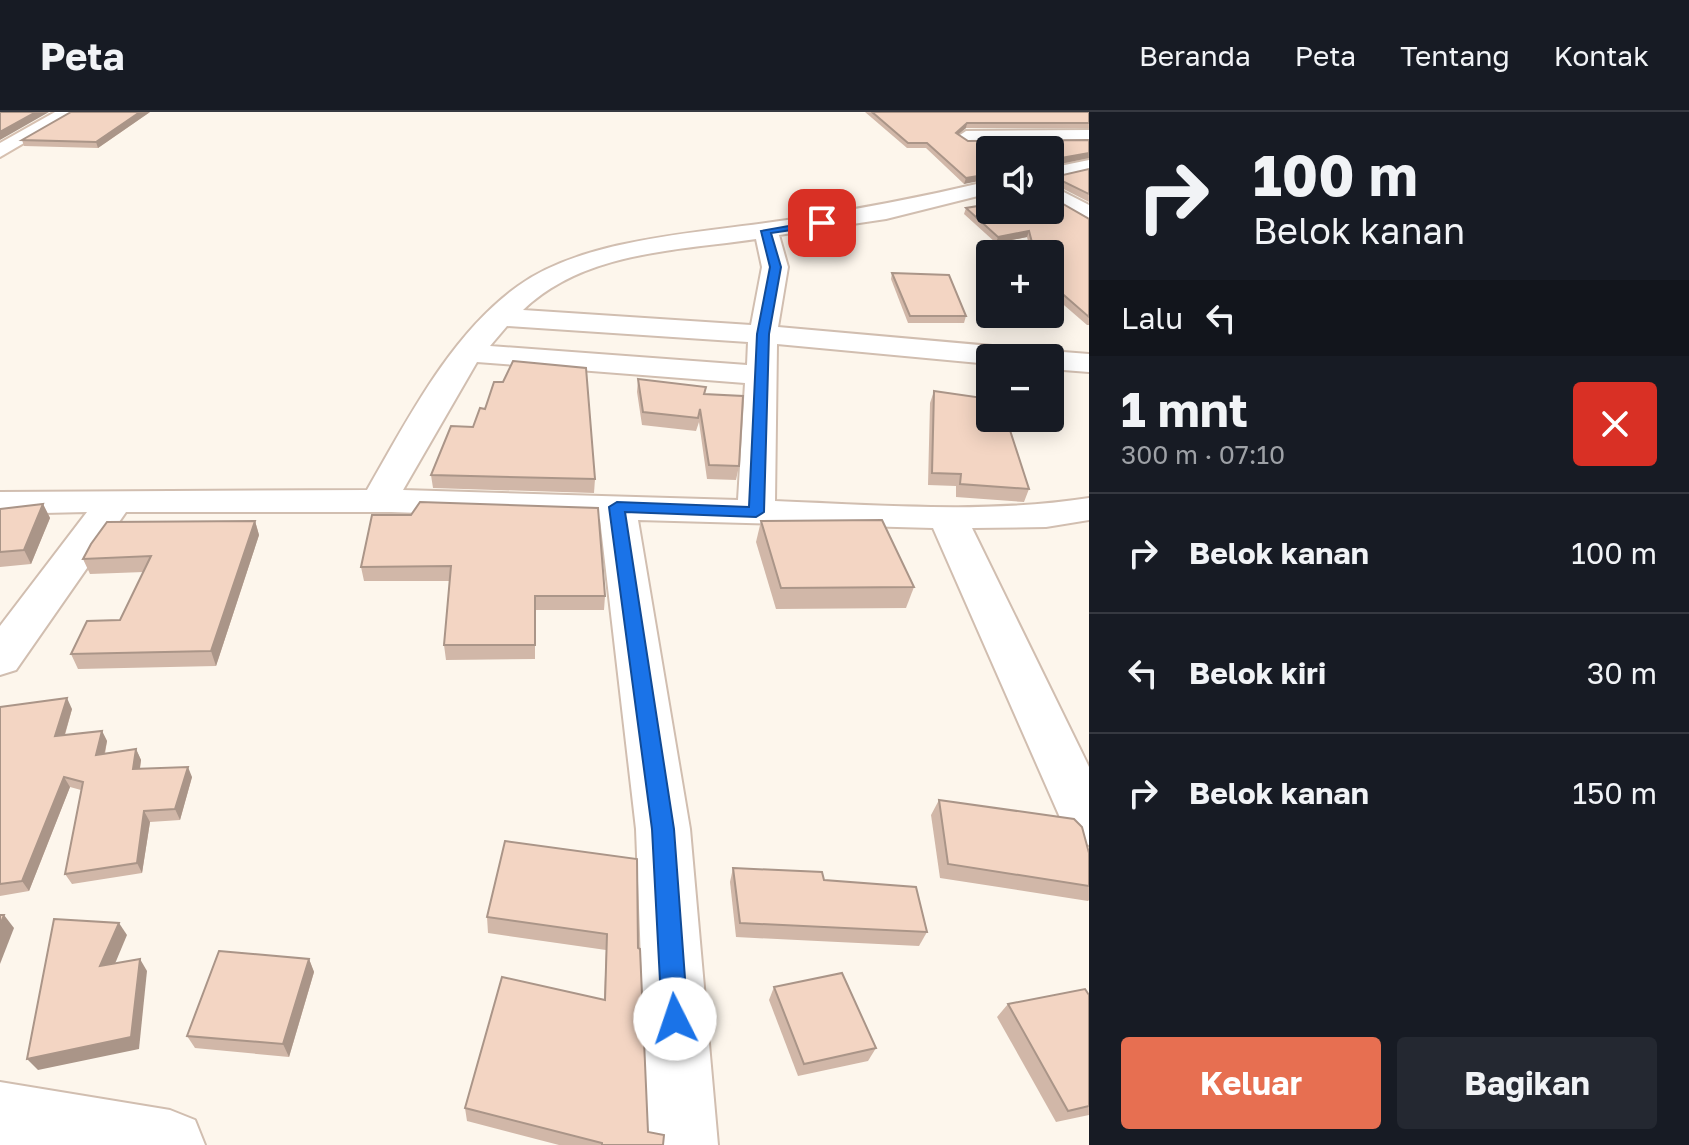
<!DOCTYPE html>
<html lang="id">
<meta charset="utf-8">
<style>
:root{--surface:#171b24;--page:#242831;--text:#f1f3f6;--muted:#9ea1a6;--line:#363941;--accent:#e76f51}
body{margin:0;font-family:"Golos Text",sans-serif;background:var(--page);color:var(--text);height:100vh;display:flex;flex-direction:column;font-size:30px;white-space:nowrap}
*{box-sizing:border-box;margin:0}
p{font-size:26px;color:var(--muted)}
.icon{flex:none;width:44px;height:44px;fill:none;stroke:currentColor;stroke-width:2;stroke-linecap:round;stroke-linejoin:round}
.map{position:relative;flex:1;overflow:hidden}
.details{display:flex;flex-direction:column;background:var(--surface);width:600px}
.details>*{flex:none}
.hud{background:#171b24;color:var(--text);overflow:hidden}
.fabs{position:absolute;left:976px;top:24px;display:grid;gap:16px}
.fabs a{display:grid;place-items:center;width:88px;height:88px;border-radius:8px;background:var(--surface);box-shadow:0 4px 20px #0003;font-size:40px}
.pin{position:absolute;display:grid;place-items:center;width:68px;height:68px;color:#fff;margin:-34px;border-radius:16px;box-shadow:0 4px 12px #0006}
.me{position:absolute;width:88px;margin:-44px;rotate:356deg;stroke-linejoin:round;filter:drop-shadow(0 0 6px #0008)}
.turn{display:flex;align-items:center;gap:28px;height:168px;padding:0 32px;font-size:36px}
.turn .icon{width:104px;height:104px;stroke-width:2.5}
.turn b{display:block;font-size:56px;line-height:68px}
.then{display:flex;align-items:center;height:76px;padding:0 32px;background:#0003;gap:16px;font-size:30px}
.round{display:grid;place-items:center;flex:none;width:84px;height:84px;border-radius:8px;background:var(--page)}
.head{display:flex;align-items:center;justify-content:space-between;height:136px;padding:0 32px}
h1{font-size:48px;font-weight:700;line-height:60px}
.action{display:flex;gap:16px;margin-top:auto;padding:16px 32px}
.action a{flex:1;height:92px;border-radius:8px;background:var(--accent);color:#fff;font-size:32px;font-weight:700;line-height:92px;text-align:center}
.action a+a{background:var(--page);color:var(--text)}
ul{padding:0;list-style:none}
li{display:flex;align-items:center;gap:24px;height:120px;padding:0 32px;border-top:2px solid var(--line)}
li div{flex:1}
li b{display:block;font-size:30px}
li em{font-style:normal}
header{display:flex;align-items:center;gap:48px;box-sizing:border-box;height:112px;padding:0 40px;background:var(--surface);border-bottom:2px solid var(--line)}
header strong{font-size:38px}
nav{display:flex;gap:44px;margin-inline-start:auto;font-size:28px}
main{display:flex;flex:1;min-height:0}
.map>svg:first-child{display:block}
</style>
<header>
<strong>Peta</strong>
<nav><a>Beranda</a><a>Peta</a><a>Tentang</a><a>Kontak</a></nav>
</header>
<main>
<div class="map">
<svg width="1089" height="1033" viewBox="0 0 1089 1033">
<rect width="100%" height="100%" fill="#fdf6ec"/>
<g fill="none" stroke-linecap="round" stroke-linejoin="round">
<defs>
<g id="minor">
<polygon points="1089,18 1089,30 966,31 957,25 966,19"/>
<polygon points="1089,48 1089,60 1050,68 1050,56"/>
<path d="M990,69V81L886,107L779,123L788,155L778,215L1025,237L1038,243L1050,239L1089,242V260L1050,257V246H990V252L777,232L775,389C879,393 986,402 1089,386V408L1046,415L972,416L1089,655V733L1070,726L1062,710L933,416L638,408L690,717L718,1033H648L636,717L600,407L391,400H126L16,558L0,563V514L87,400L0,402V380L367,378C408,307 450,223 518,174C586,125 704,121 787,108C856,98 922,85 990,69ZM756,127L762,155L751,213L523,198C585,139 676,139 756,127ZM507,214L748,230L747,253L490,234ZM477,250L745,271L738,388L403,378Z"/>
<polygon points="1050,73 1089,93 1089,109 1050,88"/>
<polygon points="0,970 170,998 195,1008 205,1033 0,1033"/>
</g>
<polygon id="secondary" points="55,0 77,0 0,45 0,31"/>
</defs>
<!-- minor casing -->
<use href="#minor" stroke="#d1beb0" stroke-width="4"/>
<!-- secondary casing -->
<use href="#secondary" stroke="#d6c0b0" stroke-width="4"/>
<!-- minor -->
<use href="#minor" fill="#fff" fill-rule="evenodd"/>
<!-- secondary -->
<use href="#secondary" fill="#fff" fill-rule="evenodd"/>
</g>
<!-- wall -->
<g fill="#d1b7a8">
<polygon points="150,0 98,36 24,34 22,28"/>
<polygon points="865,0 1089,0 1089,16 966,16 958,22 968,29 1089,28 1089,46 1050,54 1050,38 964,72 926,36 907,36"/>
<polygon points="1089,57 1089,90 1052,71 1054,65"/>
<polygon points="990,78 990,98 1051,85 1089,107 1089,213 1087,213 1050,181 1050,142 1031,142 1027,125 996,131 964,102 966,96 987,93 980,87 982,81"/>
<polygon points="892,161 966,204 964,211 908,211 891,167"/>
<polygon points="638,267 706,275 705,282 739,354 736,368 707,367 699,310 696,319 642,313 637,280"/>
<polygon points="934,279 1029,377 1024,390 956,385 956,374 928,373 930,291"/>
<polygon points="431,363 595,367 594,381 433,376"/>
<polygon points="43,392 50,406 31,452 0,455 0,397"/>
<polygon points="372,403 605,484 604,498 535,498 535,547 446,548 444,533 450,469 364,469 361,455"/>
<polygon points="255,409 259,423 216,554 78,557 71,542 120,508 144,460 90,462 83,447"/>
<polygon points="761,409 914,475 906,496 776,497 756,430"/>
<polygon points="0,595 72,597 65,623 102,619 107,629 105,642 136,637 141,648 140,657 192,665 180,708 150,710 142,761 72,772 65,762 81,678 70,675 29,779 0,784"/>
<polygon points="939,688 1089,741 1089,788 1088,789 940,766 931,703"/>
<polygon points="505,729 638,836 648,1020 663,1033 559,1033 467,1009 465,996 604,888 606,838 488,821 487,805"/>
<polygon points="733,756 824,768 927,820 919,834 736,825 730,770"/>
<polygon points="309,847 314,860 289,945 195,936 187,924"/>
<polygon points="774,875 876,936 868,949 798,964 769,888"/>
<polygon points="1089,883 1089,1003 1056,1010 997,905 1008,892"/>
</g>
<!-- shaded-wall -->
<g fill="#aa9588">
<polygon points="36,0 49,0 0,28 0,20"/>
<polygon points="140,0 150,0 98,36 96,30"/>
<polygon points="967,11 966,16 954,26 956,21"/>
<polygon points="1089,41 1089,46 1050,54 1050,48"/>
<polygon points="990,62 990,67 964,72 966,66"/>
<polygon points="1029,119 1027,125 996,131 998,125"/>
<polygon points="43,392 50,406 31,452 24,438"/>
<polygon points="255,409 259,423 216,554 211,539"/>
<polygon points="67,586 72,597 61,635 55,624"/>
<polygon points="102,619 107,629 102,653 96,643"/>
<polygon points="136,637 141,648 138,668 133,657"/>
<polygon points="188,655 192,665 180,708 175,697"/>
<polygon points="64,665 70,675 29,779 22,769"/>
<polygon points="144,699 150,710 142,761 137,751"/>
<polygon points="4,803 14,816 0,852 0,813"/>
<polygon points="119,811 127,823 109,866 100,854"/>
<polygon points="140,847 147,859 139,937 38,958 27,947"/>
<polygon points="309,847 314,860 289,945 283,932"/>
</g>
<!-- building -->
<g fill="#f3d5c3" stroke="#aa9588" stroke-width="2">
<polygon points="0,0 36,0 0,20"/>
<polygon points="71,0 140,0 96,30 22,28"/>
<polygon points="872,0 1089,0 1089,11 967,11 956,21 968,29 1089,28 1089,41 1050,48 1050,38 990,38 990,62 966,66 927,31 908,31"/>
<polygon points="1089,57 1089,82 1054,65"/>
<polygon points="1050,59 1051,85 1089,107 1089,205 1050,171 1050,142 1035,142 1029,119 998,125 966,96 990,92 990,98 1050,98"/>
<polygon points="990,78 990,88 982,81"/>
<polygon points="892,161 949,163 966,204 910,204"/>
<polygon points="513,249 586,256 595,367 431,363 451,314 473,315 480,296 485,297 494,270 503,270"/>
<polygon points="638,267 706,275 704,282 743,284 739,354 709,353 700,297 698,306 643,300"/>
<polygon points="934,279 990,287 990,306 1006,306 1029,377 960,372 961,362 932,361"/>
<polygon points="420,390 598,396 605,484 535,484 535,533 444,533 451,454 361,455 372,403 411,403"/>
<polygon points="43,392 24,438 0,440 0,397"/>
<polygon points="882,408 914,475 781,476 761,409"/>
<polygon points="255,409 211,539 71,542 87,509 120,508 151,444 83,447 91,432 107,410"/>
<polygon points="67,586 55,624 102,619 96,643 136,637 133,657 188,655 175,697 144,699 137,751 65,762 83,670 64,665 22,769 0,772 0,595"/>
<polygon points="939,688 1074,707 1082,715 1089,741 1089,774 948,752"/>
<polygon points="505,729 637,747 638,836 640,837 648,1020 664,1023 663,1033 602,1033 602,1031 465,996 502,865 605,888 607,822 487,805"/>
<polygon points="733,756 822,760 824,768 916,775 927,820 740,811"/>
<polygon points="0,803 4,803 0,813"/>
<polygon points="54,807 119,811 100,854 140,847 131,925 27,947"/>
<polygon points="219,839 309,847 283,932 187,924"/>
<polygon points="842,861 876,936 804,952 774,875"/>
<polygon points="1085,877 1089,883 1089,994 1068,999 1008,892"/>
</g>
<!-- route -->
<polygon fill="#1a73e8" stroke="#114b97" stroke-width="2" points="822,108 826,113 771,121 781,155 769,222 764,400 756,405 625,400 674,717 688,907 685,916 675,920 666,916 662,907 652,717 609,395 617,390 749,395 757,222 770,155 761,119"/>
</svg>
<div class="fabs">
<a><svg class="icon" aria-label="sound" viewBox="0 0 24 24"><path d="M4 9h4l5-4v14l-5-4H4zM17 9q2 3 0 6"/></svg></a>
<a>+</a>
<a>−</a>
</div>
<div class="pin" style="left:822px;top:111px;background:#d93025"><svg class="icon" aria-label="arrive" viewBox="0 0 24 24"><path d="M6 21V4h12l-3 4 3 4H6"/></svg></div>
<svg class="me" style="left:675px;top:907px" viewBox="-20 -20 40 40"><circle r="19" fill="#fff"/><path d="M0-13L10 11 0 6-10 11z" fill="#1a73e8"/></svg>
</div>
<section class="details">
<div class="hud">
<div class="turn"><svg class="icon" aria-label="right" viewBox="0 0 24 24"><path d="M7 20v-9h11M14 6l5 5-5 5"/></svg><div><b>100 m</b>Belok kanan</div></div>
<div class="then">Lalu<svg class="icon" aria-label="left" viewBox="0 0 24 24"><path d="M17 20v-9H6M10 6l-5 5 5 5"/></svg></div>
</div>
<div class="head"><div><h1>1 mnt</h1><p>300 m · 07:10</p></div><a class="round" style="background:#d93025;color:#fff"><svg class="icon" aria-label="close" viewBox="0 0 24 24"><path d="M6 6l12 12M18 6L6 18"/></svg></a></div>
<ul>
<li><svg class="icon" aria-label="right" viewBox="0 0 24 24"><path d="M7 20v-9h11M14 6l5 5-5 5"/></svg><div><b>Belok kanan</b></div><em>100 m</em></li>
<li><svg class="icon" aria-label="left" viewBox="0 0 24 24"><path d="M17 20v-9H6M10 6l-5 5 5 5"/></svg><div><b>Belok kiri</b></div><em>30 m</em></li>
<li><svg class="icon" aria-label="right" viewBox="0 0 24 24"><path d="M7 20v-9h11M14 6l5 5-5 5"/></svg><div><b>Belok kanan</b></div><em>150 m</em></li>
</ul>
<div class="action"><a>Keluar</a><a>Bagikan</a></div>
</section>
</main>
